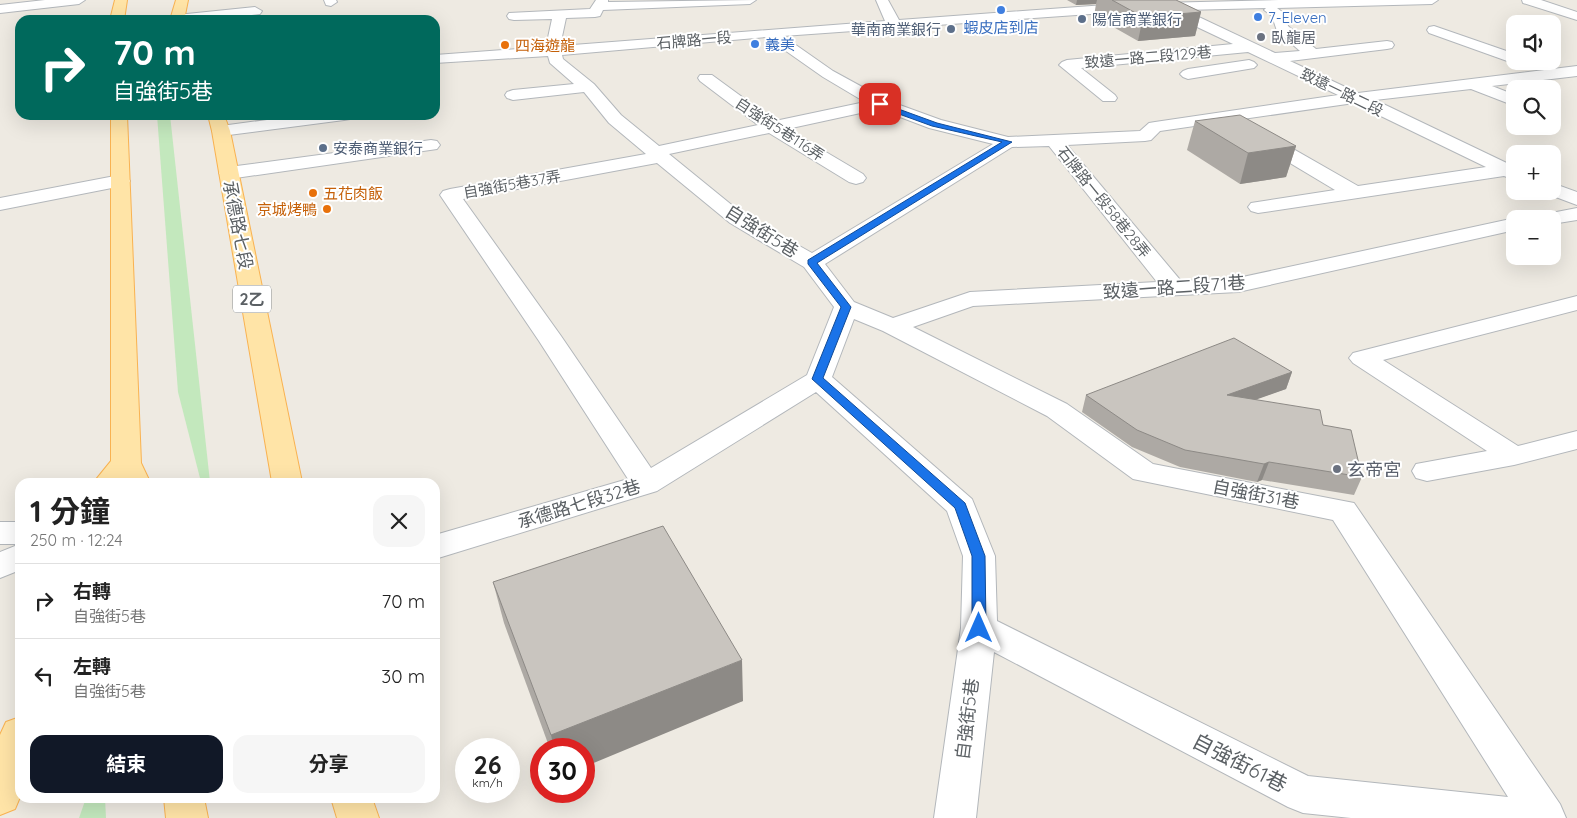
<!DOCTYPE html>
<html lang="zh-TW">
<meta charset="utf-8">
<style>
:root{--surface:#fff;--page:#f6f6f6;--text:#222;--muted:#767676;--line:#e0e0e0;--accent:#111827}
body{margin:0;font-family:Quicksand,"Noto Sans TC",sans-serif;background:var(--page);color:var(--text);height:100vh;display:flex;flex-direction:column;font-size:19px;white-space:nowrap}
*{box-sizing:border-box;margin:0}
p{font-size:16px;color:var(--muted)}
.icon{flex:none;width:28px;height:28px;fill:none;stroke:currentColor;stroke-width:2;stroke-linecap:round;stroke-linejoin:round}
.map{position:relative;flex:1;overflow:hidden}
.details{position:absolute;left:15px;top:478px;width:425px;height:325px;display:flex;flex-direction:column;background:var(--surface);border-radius:15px;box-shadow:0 5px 20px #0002}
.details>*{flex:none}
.hud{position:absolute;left:15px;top:15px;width:425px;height:105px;border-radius:15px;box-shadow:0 5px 20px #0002;background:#00695c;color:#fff;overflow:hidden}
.fabs{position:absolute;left:1506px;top:15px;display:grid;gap:10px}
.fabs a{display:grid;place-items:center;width:55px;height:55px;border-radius:10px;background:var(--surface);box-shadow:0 5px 20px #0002;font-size:25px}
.speed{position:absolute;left:455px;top:738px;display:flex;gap:10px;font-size:25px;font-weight:700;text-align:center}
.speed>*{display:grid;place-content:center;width:65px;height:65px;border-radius:50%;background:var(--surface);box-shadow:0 5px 20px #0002;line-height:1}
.speed small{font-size:12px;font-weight:400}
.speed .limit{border:8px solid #d22;background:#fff;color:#111}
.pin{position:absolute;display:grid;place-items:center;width:42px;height:42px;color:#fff;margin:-21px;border-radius:10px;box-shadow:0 2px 8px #0006}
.me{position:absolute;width:55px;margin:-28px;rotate:0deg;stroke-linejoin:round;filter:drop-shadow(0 0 4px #0008)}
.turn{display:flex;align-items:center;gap:18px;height:105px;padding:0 15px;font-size:22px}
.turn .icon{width:65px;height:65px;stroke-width:2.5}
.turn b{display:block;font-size:35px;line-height:42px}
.round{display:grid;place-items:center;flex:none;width:52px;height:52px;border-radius:15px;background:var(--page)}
.overview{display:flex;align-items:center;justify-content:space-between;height:85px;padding:0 15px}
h1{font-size:30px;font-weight:700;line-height:38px}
.primary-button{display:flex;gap:10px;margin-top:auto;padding:10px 15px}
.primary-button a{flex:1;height:58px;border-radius:15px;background:var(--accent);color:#fff;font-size:20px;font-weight:700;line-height:58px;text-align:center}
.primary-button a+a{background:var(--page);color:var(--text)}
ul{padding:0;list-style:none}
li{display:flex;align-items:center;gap:15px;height:75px;padding:0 15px;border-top:1px solid var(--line)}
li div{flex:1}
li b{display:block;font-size:19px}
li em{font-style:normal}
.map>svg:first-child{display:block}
</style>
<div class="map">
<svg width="1577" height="818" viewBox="0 0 1577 818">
<rect width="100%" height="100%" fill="#eeeae2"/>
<!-- green -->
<g fill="#c3e8bd">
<polygon points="157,115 170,115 210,482 201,482 178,392"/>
<polygon points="86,798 105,798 106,818 79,818"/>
</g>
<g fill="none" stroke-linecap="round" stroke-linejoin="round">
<defs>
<g id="minor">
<polygon points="45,0 85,0 79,4 0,13 0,5"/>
<polygon points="324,0 336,0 337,2 331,6 326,5"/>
<path d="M596,0H608V2L756,0L750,4L603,10L600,16L595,17L566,18L560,46L885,21L876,0H888L899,20L1119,4L1279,0H1438L1432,4L1277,8L1285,14L1288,26L1316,49L1387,41L1392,42L1394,45L1392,48L1387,49L1290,61L1358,93L1577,66V76L1492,86L1515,95V106L1471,89L1375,100L1515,167V180L1504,176L1258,213L1251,211L1248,207L1251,203L1335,190L1255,142L1252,138L1255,134L1261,133L1267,134L1358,186L1486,167L1354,103L1160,131L1151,140L1145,141L1067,145L1181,281L1238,278L1515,218L1519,219H1515V230L1238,292L973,306L913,327L1067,404L1153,464L1354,503L1560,804L1566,818H1351L1303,813L1288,807L994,652L976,818H934L961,628L963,556L947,511L816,392L657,491L435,559V535L628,479L539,341L440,195L443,191L450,189L646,154L609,123L584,92L513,100L507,98L505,95L507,92L513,90L574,84L550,63L548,56L435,63V55L546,47L552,19L514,20L509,19L507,16L509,13L590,9ZM1266,8L1264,10L1272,16L1277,31L1300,51L1275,53L1184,10ZM1169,11L1174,16L1233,44L1067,60L1062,62L1059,65L1103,101H1115L1117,98L1115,95L1081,68L1248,52L1338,95L1155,122L1149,123L1140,131L1008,137L941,120L886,100L833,71L783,36L1119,12ZM766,37L823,77L865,102L775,121L712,75H700L698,78L700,81L758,125L659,146L621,115L594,84L563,59L562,55ZM879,109L929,128L993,144L812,253L744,215L669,154L769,133L849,182L856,184L863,182L866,178L863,174L787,129ZM1049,146L1157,282L970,292L893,318L854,302L825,264L1012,147ZM657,163L730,223L804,267L834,307L807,375L651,468L561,336L463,199ZM854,319L883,331L1047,416L1133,479L1333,520L1508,797L1308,776L997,621L995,556L972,499L832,377Z"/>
<polygon points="1522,0 1541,0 1577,12 1577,20 1523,3"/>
<polygon points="255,7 262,11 260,14 207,20 170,19 177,15"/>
<polygon points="1434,26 1515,54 1515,61 1521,61 1515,63 1510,62 1429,33 1427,30 1429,27"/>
<polygon points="1249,60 1254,62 1257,65 1254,68 1188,79 1183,77 1180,74 1183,71 1188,69"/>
<polygon points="304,115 352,115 350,119 344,120 221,136 215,135 212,131 215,127 221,126"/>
<polygon points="431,140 437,141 440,145 437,149 229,179 222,177 219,173 222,169 229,167"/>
<polygon points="120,175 127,177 130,181 127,185 0,210 0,198"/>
<polygon points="1552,183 1577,192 1577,205 1545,193 1544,191 1552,191"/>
<polygon points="1577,208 1577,220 1552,224 1552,219 1538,219 1541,215"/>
<polygon points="1577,296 1577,310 1383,360 1518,446 1577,431 1577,449 1514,465 1427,481 1416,478 1412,471 1416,464 1487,451 1353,363 1349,358 1353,353"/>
<rect x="0" y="522" width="20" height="22"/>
<polygon points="20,544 20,570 0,578 0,552"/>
</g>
<g id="major">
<polygon points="115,0 127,0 124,20 110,20"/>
<polygon points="176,0 188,0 184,20 170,20"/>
<polygon points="111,115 127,115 141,463 150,482 94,482 111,461"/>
<polygon points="208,115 224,115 230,131 302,482 272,482 212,131"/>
<polygon points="20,717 20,797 15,809 0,815 0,735 6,722"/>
<polygon points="164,798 204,798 208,818 166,818"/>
<polygon points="331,798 372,798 379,818 337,818"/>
</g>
</defs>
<!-- minor casing -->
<use href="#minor" stroke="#b3b7bb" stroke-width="2"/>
<!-- major casing -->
<use href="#major" stroke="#f9b251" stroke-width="2"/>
<!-- minor -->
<use href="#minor" fill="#fff" fill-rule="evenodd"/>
<!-- major -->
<use href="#major" fill="#ffe4a7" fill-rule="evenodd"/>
</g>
<!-- wall -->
<g fill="#ada9a4">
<polygon points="1067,0 1176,0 1201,12 1195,36 1138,41 1094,16 1096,4 1076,5"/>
<polygon points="1195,121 1296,146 1286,177 1240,184 1187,150"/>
<polygon points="1292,372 1286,389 1256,399 1323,425 1362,477 1354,495 1262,480 1257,482 1180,467 1132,447 1082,412 1086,395"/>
<polygon points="493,582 743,701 584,749 550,749 504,623"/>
</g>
<!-- shaded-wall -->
<g fill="#8d8a86">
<polygon points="1077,0 1097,0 1096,4 1076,5"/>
<polygon points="1201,12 1195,36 1138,41 1143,17"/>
<polygon points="1296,146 1286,177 1240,184 1248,153"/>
<polygon points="1292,372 1286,389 1221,412 1227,395"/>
<polygon points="1269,462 1262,480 1257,482 1264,464"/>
<polygon points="742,660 743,701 584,767 584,749 554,749 551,735"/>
</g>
<!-- building -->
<g fill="#c9c5bf" stroke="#8d8a86">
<polygon points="1112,0 1176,0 1201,12 1143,17"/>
<polygon points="1240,115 1296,146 1248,153 1195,121"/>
<polygon points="1234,338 1292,372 1227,395 1320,410 1323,425 1351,430 1362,477 1269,462 1264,464 1185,450 1137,430 1086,395"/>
<polygon points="663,526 742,660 551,735 493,582"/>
</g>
<!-- route -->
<polygon fill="#1a73e8" stroke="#114b97" points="877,103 882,103 937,123 1012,142 817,263 851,307 823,378 965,503 985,556 986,628 984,632 979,634 974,632 972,628 972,556 955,508 812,379 841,307 808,264 808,260 1002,142 932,126 877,106"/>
<!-- markers -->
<g fill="#3f7fe0" stroke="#fff" stroke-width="2">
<circle cx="1001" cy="10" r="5"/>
<circle cx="1258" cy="17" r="5"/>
<circle cx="755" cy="44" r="5"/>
</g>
<g fill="#5c6f8a" stroke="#fff" stroke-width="2">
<circle cx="1082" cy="19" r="5"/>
<circle cx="951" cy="29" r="5"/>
<circle cx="323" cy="148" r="5"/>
</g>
<g fill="#6b7280" stroke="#fff" stroke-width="2">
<circle cx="1261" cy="37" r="5"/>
<circle cx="1337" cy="469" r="5"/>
</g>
<g fill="#e8710a" stroke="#fff" stroke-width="2">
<circle cx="505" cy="45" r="5"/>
<circle cx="313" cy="193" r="5"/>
<circle cx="327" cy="209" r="5"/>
</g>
<g text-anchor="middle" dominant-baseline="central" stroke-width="4" stroke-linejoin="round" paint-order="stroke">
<!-- far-shop labels -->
<g font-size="15" fill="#366cbe" stroke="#fff" text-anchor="start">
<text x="1268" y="17">7-Eleven</text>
<text x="1001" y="27" text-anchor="middle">蝦皮店到店</text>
<text x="765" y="44">義美</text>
</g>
<!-- far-service labels -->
<g font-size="15" fill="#4e5e75" stroke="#fff" text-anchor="start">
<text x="1092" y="19">陽信商業銀行</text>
<text x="941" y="29" text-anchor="end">華南商業銀行</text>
<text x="333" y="148">安泰商業銀行</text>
</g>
<!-- far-worship labels -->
<g font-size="15" fill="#5b616d" stroke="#fff" text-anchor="start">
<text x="1271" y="37">臥龍居</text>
</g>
<!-- far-street labels -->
<g font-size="15" fill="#5b6064" stroke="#fff">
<text transform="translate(694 40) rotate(-5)">石牌路一段</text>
<text transform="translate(1148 57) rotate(-5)">致遠一路二段129巷</text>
<text transform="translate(1342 92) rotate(26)">致遠一路二段</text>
<text transform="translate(780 129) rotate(33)">自強街5巷116弄</text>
<text transform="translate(512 184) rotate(-10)">自強街5巷37弄</text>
<text transform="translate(1104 202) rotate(51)">石牌路一段58巷28弄</text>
</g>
<!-- far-food labels -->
<g font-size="15" fill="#c56008" stroke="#fff" text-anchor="start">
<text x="515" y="45">四海遊龍</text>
<text x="323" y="193">五花肉飯</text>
<text x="317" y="209" text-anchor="end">京城烤鴨</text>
</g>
<!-- shield labels -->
<rect fill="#fff" stroke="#8c9092" stroke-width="1" x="233" y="285.5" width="38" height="27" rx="4"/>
<g font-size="16" font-weight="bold" fill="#5b6064">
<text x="252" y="299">2乙</text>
</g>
<!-- street labels -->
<g font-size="18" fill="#5b6064" stroke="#fff">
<text transform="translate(238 225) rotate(79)">承德路七段</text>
<text transform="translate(762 231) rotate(32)">自強街5巷</text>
<text transform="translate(1174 287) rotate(-4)">致遠一路二段71巷</text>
<text transform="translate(1256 494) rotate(11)">自強街31巷</text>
<text transform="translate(579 504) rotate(-17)">承德路七段32巷</text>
<text transform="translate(967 719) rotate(-83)">自強街5巷</text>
</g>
<!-- worship labels -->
<g font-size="18" fill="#5b616d" stroke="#fff" text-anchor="start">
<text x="1347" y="469">玄帝宮</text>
</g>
<!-- near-street labels -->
<g font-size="21" fill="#5b6064" stroke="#fff">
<text transform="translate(1240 762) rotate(27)">自強街61巷</text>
</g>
</g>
</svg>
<div class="fabs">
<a><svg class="icon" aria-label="sound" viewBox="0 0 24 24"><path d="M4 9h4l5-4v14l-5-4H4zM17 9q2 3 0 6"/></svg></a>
<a><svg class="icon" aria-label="search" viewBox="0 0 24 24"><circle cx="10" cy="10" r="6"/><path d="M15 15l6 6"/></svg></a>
<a>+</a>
<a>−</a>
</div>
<div class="speed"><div>26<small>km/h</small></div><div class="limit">30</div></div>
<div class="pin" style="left:880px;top:104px;background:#d93025"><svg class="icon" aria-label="arrive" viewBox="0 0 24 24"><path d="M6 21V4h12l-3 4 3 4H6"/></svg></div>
<svg class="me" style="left:979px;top:628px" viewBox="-20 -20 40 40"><path d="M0-17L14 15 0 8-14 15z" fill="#1a73e8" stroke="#fff" stroke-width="4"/></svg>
<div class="hud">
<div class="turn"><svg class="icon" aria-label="right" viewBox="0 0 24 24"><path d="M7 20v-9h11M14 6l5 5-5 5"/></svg><div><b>70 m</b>自強街5巷</div></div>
</div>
<section class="details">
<div class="overview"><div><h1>1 分鐘</h1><p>250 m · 12:24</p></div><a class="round"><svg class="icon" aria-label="close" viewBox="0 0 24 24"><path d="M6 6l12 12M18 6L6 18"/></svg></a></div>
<ul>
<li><svg class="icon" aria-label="right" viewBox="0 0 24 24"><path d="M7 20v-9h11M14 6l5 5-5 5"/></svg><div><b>右轉</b><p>自強街5巷</p></div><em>70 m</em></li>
<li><svg class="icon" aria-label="left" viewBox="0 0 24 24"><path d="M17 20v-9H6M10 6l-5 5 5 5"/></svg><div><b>左轉</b><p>自強街5巷</p></div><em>30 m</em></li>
</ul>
<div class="primary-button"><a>結束</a><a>分享</a></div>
</section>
</div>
